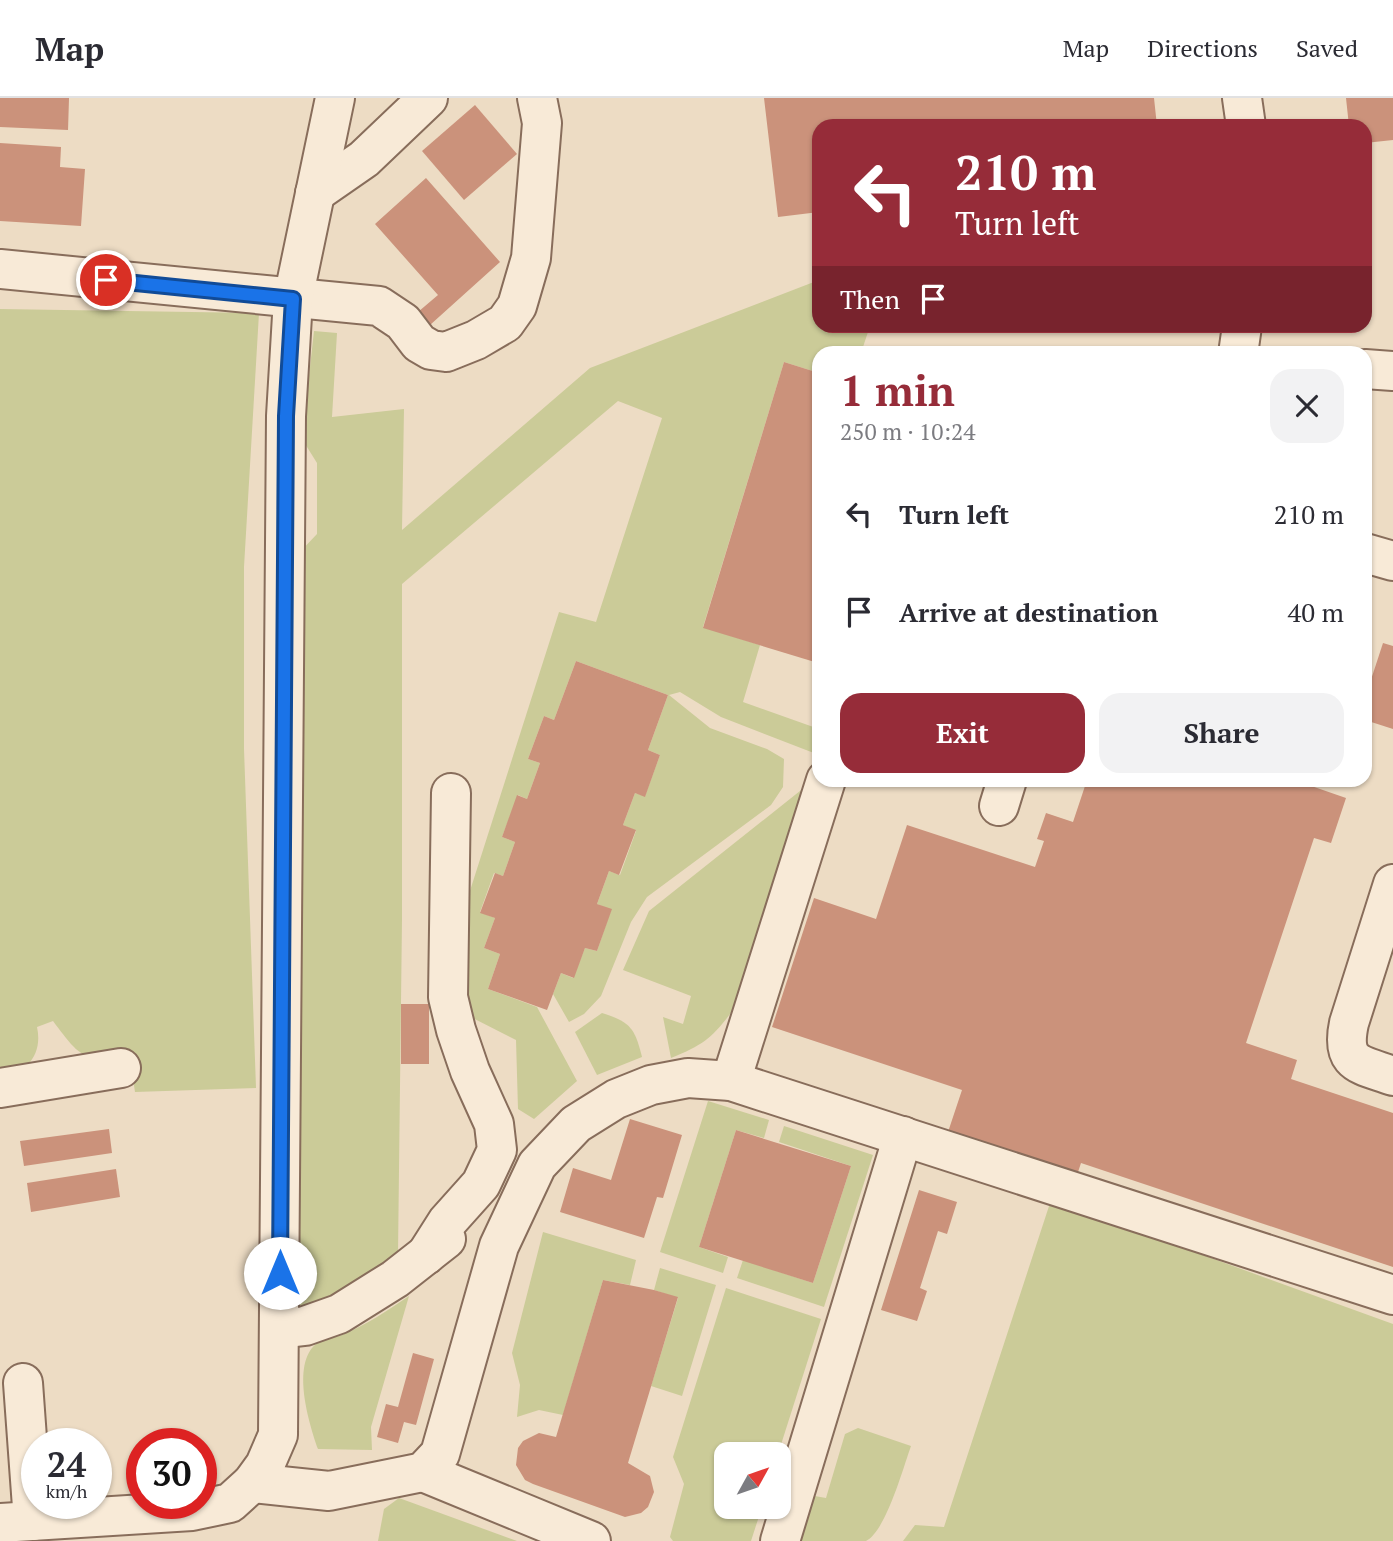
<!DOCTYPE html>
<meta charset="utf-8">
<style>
:root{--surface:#fff;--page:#f2f2f3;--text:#2b2b33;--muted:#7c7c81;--line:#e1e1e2;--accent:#962c39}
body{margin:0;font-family:"PT Serif",serif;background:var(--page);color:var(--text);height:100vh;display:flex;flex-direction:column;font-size:26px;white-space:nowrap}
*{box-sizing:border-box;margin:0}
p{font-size:23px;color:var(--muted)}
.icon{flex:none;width:38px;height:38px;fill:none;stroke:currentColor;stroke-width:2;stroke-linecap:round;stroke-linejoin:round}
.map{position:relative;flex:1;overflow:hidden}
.drawer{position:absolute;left:812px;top:248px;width:560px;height:441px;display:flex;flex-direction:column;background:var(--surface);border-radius:21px;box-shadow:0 2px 5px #0004}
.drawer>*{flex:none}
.guide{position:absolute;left:812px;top:21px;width:560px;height:214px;border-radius:21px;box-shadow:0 2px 5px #0004;background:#962c39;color:#fff;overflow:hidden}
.needle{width:46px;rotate:50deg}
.tools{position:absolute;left:714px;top:1344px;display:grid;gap:14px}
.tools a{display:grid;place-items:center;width:77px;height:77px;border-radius:14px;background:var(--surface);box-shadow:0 2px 5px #0004;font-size:35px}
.speed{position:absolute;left:21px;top:1330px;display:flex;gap:14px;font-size:35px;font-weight:700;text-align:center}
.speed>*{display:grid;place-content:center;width:91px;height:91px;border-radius:50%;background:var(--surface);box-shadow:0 2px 5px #0004;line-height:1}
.speed small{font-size:18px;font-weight:400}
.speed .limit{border:10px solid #d22;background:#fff;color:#111}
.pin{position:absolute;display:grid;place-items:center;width:60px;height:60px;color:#fff;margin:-30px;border:4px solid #fff;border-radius:50%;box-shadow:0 2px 7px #0007}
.me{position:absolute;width:77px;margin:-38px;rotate:0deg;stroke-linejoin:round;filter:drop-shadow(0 0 5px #0008)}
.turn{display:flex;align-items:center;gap:24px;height:147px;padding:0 28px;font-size:32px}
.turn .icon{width:91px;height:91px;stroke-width:2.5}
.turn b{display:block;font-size:49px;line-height:60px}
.then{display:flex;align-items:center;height:66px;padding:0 28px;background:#0003;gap:14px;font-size:26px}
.round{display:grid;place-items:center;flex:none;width:74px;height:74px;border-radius:21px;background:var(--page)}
.head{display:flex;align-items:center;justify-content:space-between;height:119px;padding:0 28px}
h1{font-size:42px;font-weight:700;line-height:52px;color:var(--accent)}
.primary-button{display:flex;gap:14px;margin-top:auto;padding:14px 28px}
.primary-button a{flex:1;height:80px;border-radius:21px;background:var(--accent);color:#fff;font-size:28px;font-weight:700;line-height:80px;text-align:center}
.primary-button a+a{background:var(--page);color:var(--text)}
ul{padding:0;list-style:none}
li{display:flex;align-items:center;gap:21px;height:98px;padding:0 28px}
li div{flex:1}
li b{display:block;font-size:26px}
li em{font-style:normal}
header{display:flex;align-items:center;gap:42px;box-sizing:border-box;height:98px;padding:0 35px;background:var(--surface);border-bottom:2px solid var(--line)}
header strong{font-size:33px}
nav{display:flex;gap:38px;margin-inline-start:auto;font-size:24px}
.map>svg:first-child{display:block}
</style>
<header>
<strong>Map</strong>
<nav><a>Map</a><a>Directions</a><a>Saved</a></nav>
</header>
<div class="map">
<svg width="1393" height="1443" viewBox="0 0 1393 1443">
<rect width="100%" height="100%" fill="#eddcc4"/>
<!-- green -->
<g fill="#cbcb98">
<polygon points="819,182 819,228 870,228 861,255 819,256 819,275 784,264 703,529 760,547 743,604 819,631 819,657 721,619 680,594 669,597 710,630 767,651 784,661 783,689 771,707 647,799 631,824 601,898 584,916 569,924 553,896 561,875 573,880 585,850 597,853 611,812 597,806 609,773 620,777 636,733 623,727 635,695 645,698 660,657 648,652 668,597 576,563 554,622 544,618 528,661 540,665 527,701 518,697 502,739 515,744 503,778 494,775 480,814 495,820 484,850 500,856 488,891 537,909 577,983 534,1021 518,1011 516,942 457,912 468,799 559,514 596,524 662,320 618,303 402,486 402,821 398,1156 377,1175 315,1210 294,1207 298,456 317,436 317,365 302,341 314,233 337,235 332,319 404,311 402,432 590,270"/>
<path d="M0,211L259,215L244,469V651L256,990L135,994L130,961C81,960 83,963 53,923L37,929C43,956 27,976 0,980Z"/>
<path d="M815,681L736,908C714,938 706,946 671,960L663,919L683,926L691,898L623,872L649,813Z"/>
<path d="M602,915C631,924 635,931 642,959L597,977L575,934Z"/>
<polygon points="708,1003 769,1022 764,1040 736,1032 699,1149 728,1159 723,1175 660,1154"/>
<polygon points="784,1028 873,1057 824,1209 737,1180 743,1162 813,1185 851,1068 779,1044"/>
<polygon points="1051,1102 1393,1226 1393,1443 903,1443 915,1427 944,1429"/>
<polygon points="543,1134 636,1162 630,1187 603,1182 563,1317 539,1312 517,1319 520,1287 512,1255"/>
<polygon points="660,1170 716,1187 682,1298 651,1288 678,1200 654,1192"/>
<polygon points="726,1190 821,1221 778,1356 726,1356 726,1409 762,1409 751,1443 673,1443 670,1439 684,1386 673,1359"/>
<path d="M409,1198L371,1329L372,1352L318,1351C309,1325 291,1267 316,1246C322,1241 335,1240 342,1237C366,1227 387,1213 409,1198Z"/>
<path d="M858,1330L911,1348C903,1370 886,1433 866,1443H796L809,1397L826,1400L845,1336Z"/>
<polygon points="399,1400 517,1443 378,1443 384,1411"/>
</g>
<!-- building -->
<g fill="#cb927b">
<polygon points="0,0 69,0 68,32 0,29"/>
<polygon points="764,0 1154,0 1157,28 819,28 819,114 778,119"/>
<polygon points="1346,0 1393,0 1393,42 1365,45 1365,28 1349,28"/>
<polygon points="475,7 517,56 464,102 422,53"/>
<polygon points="0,45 61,49 60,69 85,71 81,128 0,123"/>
<polygon points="426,80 500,164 430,227 418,214 438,197 375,126"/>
<polygon points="784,264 819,275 818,565 703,530"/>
<polygon points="1383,545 1393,548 1393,631 1365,622 1365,600"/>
<polygon points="1365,562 1368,564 1371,575 1365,587"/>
<polygon points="576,563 668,597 648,652 660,657 645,699 635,695 623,727 636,732 619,777 609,773 597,806 612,811 597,853 585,850 574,880 561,875 547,912 488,891 500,856 484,850 495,820 480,815 495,775 503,778 515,744 502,739 517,697 527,701 540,665 528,661 544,618 554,622"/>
<polygon points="1087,682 1294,682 1346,700 1331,745 1314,740 1246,945 1297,962 1291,981 1393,1015 1393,1169 1081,1065 1077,1077 948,1034 962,992 772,929 814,800 876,821 907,727 1035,769 1044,743 1037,741 1046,715 1073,724"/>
<rect x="401" y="906" width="28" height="60"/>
<polygon points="630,1021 682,1037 663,1100 657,1099 644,1140 560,1114 573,1070 611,1082"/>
<polygon points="109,1031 112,1055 24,1068 20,1043"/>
<polygon points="736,1032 851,1068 813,1185 699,1149"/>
<polygon points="116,1071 120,1099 31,1114 27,1085"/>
<polygon points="919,1092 957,1104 947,1136 938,1133 920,1190 927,1193 917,1223 881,1212"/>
<polygon points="603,1182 654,1192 678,1199 628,1365 650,1378 654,1394 648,1409 641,1415 625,1419 533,1386 525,1382 516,1367 518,1350 523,1343 539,1335 556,1339"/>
<polygon points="413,1255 434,1261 416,1327 404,1324 398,1345 377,1339 386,1306 398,1309"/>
</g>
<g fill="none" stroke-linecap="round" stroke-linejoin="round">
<defs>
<g id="minor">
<polyline points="1242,0 1246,28"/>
<polyline points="315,95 364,61 428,0"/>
<polyline points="0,171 379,208 403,224 419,245 431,252 446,254 476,242 505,225 517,208 531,160 542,25 537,0"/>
<polyline points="1238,256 1242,228"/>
<polyline points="1365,271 1393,273"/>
<polyline points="1365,455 1393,463"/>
<polyline points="999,708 1007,682"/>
<path d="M1393,786L1349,925C1340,967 1360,966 1393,978"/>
<polyline points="731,983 826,682"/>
<polyline points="0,990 121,970"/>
<polyline points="426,1157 447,1124 481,1086 497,1052 494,1026 470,973 456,932 448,899 451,695"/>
<polyline points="279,1231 305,1228 339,1216 395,1181 446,1141"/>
<polyline points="23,1285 33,1423"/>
<polyline points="423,1374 591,1443"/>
<polyline points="252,1385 329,1393 423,1374 440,1356 499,1148 537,1067 576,1026 616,1001 651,987 688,980 731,983 1393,1197"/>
<polyline points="0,1425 192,1413 230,1405 252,1385 265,1367 278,1337 286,318 293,201 335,0"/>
<polyline points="780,1443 903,1038"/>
</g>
</defs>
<!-- minor casing -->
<use href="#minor" stroke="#886d5b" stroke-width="42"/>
<!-- minor -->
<use href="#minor" stroke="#f8ead7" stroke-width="38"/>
</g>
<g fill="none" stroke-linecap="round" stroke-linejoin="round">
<defs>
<polyline id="route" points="106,182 293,201 286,318 280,1175"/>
</defs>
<!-- route casing -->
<use href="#route" stroke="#114b97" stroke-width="18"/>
<!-- route -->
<use href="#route" stroke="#1a73e8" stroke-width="12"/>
</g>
</svg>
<div class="tools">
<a><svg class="needle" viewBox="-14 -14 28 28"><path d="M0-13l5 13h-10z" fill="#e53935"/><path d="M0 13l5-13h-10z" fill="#7c7c81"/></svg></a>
</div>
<div class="speed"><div>24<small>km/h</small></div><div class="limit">30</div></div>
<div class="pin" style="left:106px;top:182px;background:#d93025"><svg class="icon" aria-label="arrive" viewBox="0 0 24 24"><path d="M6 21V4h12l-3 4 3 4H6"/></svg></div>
<svg class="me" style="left:280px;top:1175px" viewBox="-20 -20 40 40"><circle r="19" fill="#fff"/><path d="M0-13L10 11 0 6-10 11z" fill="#1a73e8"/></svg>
<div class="guide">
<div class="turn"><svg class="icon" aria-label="left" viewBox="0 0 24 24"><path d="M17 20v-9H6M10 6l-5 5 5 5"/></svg><div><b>210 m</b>Turn left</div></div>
<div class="then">Then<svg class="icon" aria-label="arrive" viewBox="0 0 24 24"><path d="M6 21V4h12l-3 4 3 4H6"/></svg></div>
</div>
<section class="drawer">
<div class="head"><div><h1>1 min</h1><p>250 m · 10:24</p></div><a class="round"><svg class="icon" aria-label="close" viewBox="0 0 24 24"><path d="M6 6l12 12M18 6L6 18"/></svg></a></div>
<ul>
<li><svg class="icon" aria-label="left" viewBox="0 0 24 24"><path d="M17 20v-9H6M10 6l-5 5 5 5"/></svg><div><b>Turn left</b></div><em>210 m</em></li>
<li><svg class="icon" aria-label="arrive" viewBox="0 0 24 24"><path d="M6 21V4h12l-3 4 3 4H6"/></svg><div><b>Arrive at destination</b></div><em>40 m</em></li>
</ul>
<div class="primary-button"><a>Exit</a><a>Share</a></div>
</section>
</div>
